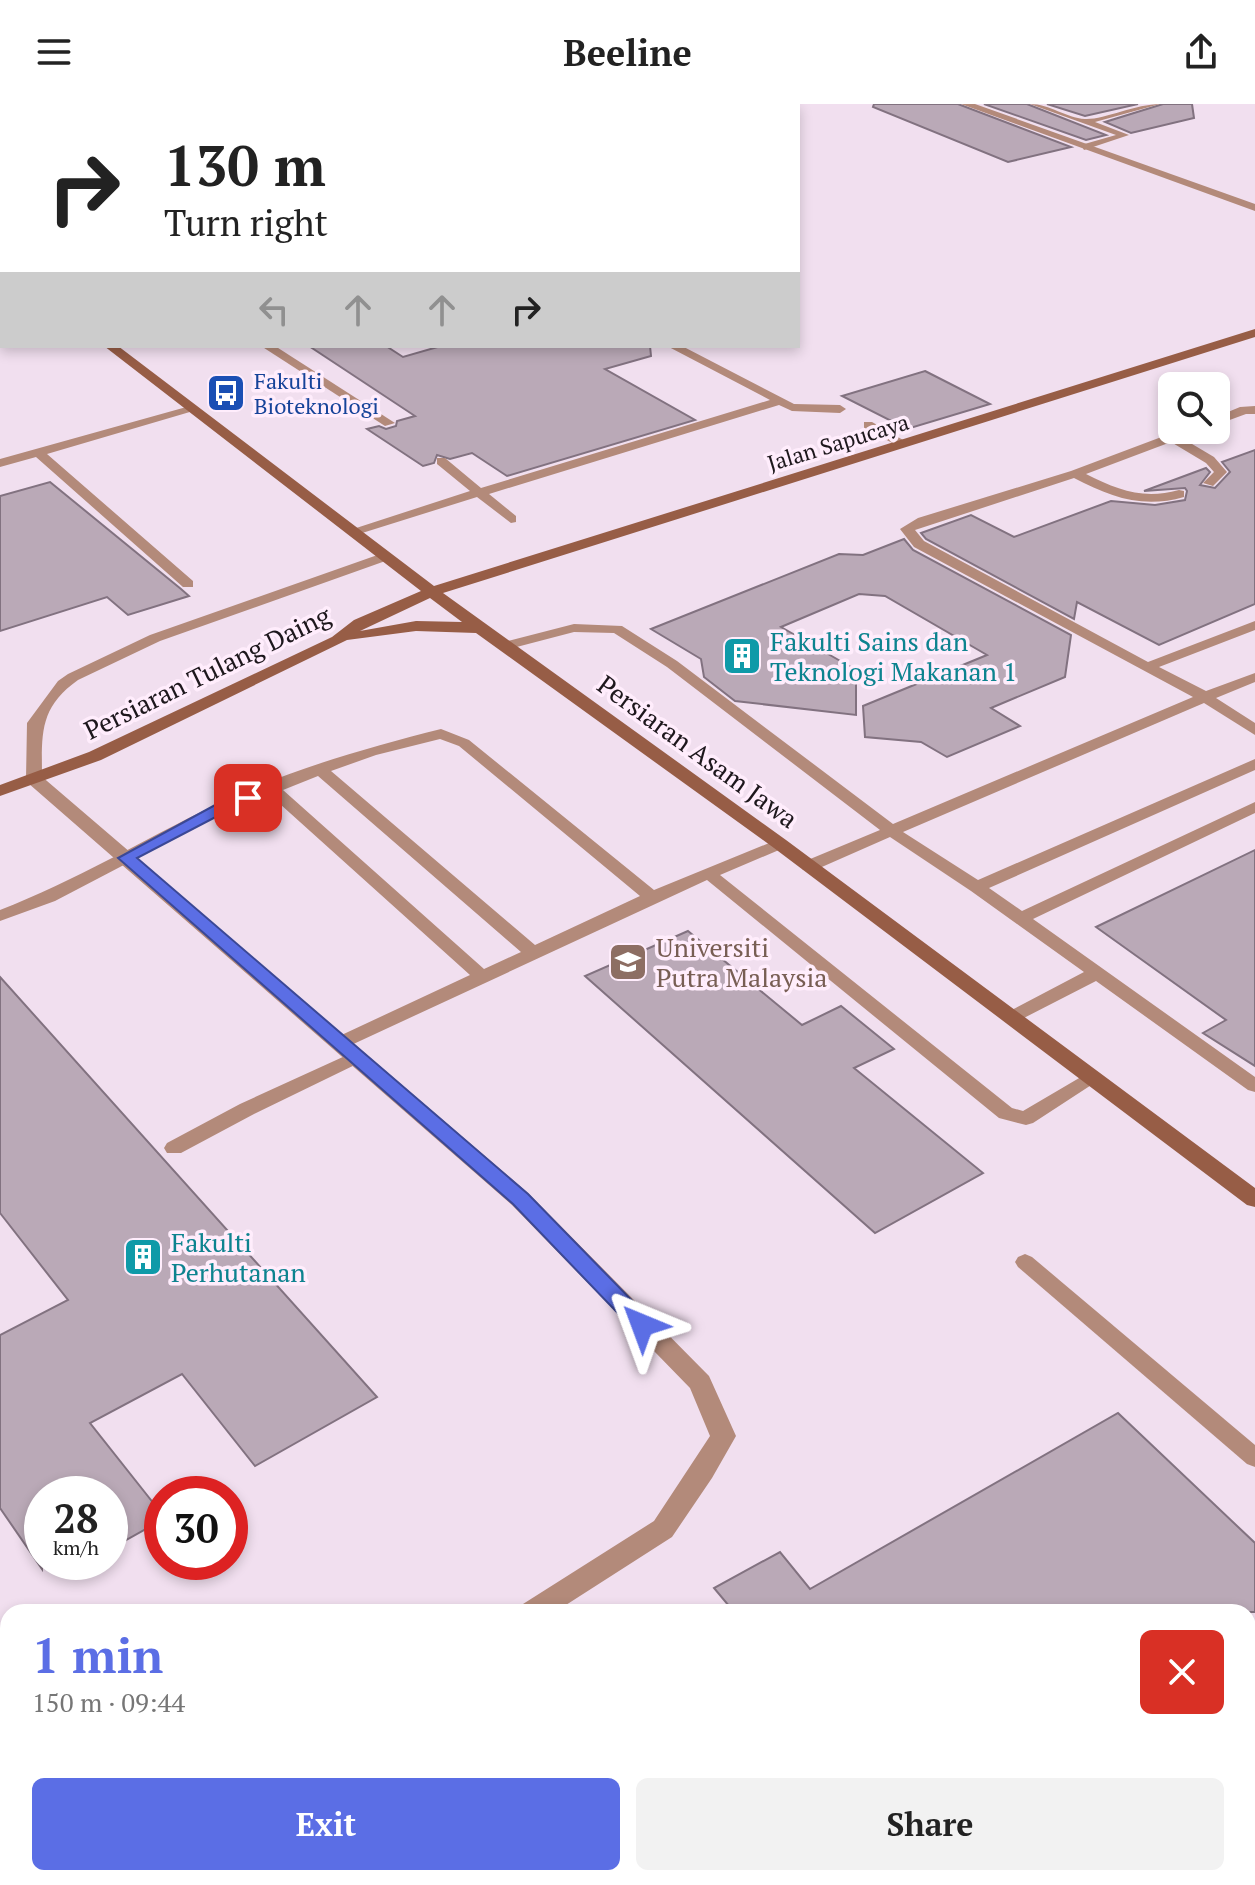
<!DOCTYPE html>
<meta charset="utf-8">
<style>
:root{--surface:#fff;--page:#f2f2f2;--text:#222;--muted:#767676;--accent:#5b6ee5}
body{margin:0;font-family:"PT Serif",serif;background:var(--page);color:var(--text);height:100vh;display:flex;flex-direction:column;font-size:30px;white-space:nowrap}
*{box-sizing:border-box;margin:0}
p{font-size:26px;color:var(--muted)}
.icon{flex:none;width:44px;height:44px;fill:none;stroke:currentColor;stroke-width:2;stroke-linecap:round;stroke-linejoin:round}
.map{position:relative;flex:1;overflow:hidden}
.side{position:absolute;left:0px;top:1500px;width:1256px;height:282px;display:flex;flex-direction:column;background:var(--surface);border-radius:24px 24px 0 0;box-shadow:0 4px 12px #0003}
.side>*{flex:none}
.guide{position:absolute;left:0px;top:0px;width:800px;height:244px;box-shadow:0 4px 12px #0003;background:#fff;color:var(--text);overflow:hidden}
.tools{position:absolute;left:1158px;top:268px;display:grid;gap:16px}
.tools a{display:grid;place-items:center;width:72px;height:72px;border-radius:12px;background:var(--surface);box-shadow:0 4px 12px #0003;font-size:40px}
.speed{position:absolute;left:24px;top:1372px;display:flex;gap:16px;font-size:40px;font-weight:700;text-align:center}
.speed>*{display:grid;place-content:center;width:104px;height:104px;border-radius:50%;background:var(--surface);box-shadow:0 4px 12px #0003;line-height:1}
.speed small{font-size:20px;font-weight:400}
.speed .limit{border:12px solid #d22;background:#fff;color:#111}
.pin{position:absolute;display:grid;place-items:center;width:68px;height:68px;color:#fff;margin:-34px;border-radius:16px;box-shadow:0 4px 12px #0006}
.me{position:absolute;width:88px;margin:-44px;rotate:316deg;stroke-linejoin:round;filter:drop-shadow(0 0 6px #0008)}
.turn{display:flex;align-items:center;gap:28px;height:168px;padding:0 32px;font-size:36px}
.turn .icon{width:104px;height:104px;stroke-width:2.5}
.turn b{display:block;font-size:56px;line-height:68px}
.lanes{display:flex;align-items:center;height:76px;padding:0 32px;background:#0003;justify-content:center;gap:40px;direction:ltr}
.lanes .off{opacity:.35}
.round{display:grid;place-items:center;flex:none;width:84px;height:84px;border-radius:12px;background:var(--page)}
.overview{display:flex;align-items:center;justify-content:space-between;height:136px;padding:0 32px}
h1{font-size:48px;font-weight:700;line-height:60px;color:var(--accent)}
.primary-button{display:flex;gap:16px;margin-top:auto;padding:16px 32px}
.primary-button a{flex:1;height:92px;border-radius:12px;background:var(--accent);color:#fff;font-size:32px;font-weight:700;line-height:92px;text-align:center}
.primary-button a+a{background:var(--page);color:var(--text)}
header{display:flex;justify-content:space-between;align-items:center;height:104px;padding:0 32px;background:var(--surface);font-size:36px;font-weight:700}
.map>svg:first-child{display:block}
</style>
<header><svg class="icon" aria-label="menu" viewBox="0 0 24 24"><path d="M4 6h16M4 12h16M4 18h16"/></svg>Beeline<svg class="icon" aria-label="share" viewBox="0 0 24 24"><path d="M12 15V3M7 8l5-5 5 5M5 13v7h14v-7"/></svg></header>
<div class="map">
<svg width="1255" height="1781" viewBox="0 0 1255 1781">
<rect width="100%" height="100%" fill="#f1dfef"/>
<!-- building -->
<g fill="#baa9b7" stroke="#827280" stroke-width="2">
<polygon points="874,0 958,0 1071,43 1008,58 873,3"/>
<polygon points="984,0 1027,0 1106,31 1086,36"/>
<polygon points="1047,0 1138,0 1085,12"/>
<polygon points="1163,0 1192,0 1194,14 1131,29 1105,18"/>
<polygon points="309,242 386,242 403,253 441,242 650,242 651,252 605,265 695,316 507,372 472,349 450,355 437,351 434,359 423,362 367,325 379,322 386,325 396,322 397,317 415,312"/>
<polygon points="925,267 990,300 907,325 842,292"/>
<polygon points="1255,346 1255,500 1159,541 1077,498 1074,515 926,435 921,429 971,411 1014,433 1111,397 1155,401 1185,396 1187,387 1185,384 1144,387 1206,364 1210,368 1200,381 1215,384 1230,368 1222,358"/>
<polygon points="50,378 181,485 189,492 128,511 107,493 0,527 0,392"/>
<polygon points="904,435 913,446 1071,531 1065,573 991,604 1020,622 947,653 921,638 865,633 863,602 987,551 885,492 859,490 781,523 856,566 856,611 735,597 704,573 701,555 651,525 839,450 863,451"/>
<polygon points="1255,746 1255,962 1203,929 1226,916 1096,823"/>
<polygon points="688,827 802,921 841,902 894,945 854,964 983,1069 875,1129 585,872"/>
<polygon points="0,873 377,1293 255,1362 182,1270 90,1319 162,1410 162,1416 110,1445 110,1390 42,1390 42,1465 0,1404 0,1231 68,1196 0,1109"/>
<polygon points="1118,1309 1255,1439 1255,1508 734,1508 714,1484 780,1448 810,1485"/>
</g>
<g fill="none" stroke-linecap="round" stroke-linejoin="round">
<!-- lane -->
<g fill="#b38a7a" fill-rule="evenodd">
<polygon points="278,0 289,0 290,2 279,2"/>
<path d="M1030,0C1050,0 1066,14 1085,15C1103,16 1136,0 1160,0L1095,18L1129,31L1084,46L1081,41L1116,31Z"/>
<polygon points="0,44 2,45 2,52 0,51"/>
<rect x="0" y="60" width="2" height="6"/>
<rect x="0" y="130" width="2" height="6"/>
<polygon points="0,161 2,161 0,168"/>
<rect x="0" y="229" width="2" height="6"/>
<polygon points="261,242 275,242 395,319 385,322"/>
<polygon points="667,242 682,242 794,300 840,301 846,305 840,309 792,307 779,301 489,390 516,412 516,418 511,419 477,393 359,430 347,427 470,387 437,360 437,354 445,354 481,384 770,296"/>
<polygon points="190,302 200,305 47,350 193,477 193,483 183,483 36,353 0,363 0,355"/>
<polygon points="1255,302 1255,310 1246,310 1216,321 1216,313 1240,303"/>
<polygon points="864,318 872,318 910,340 900,343 864,324"/>
<path d="M1180,326H1197L1182,334L1214,353L1227,368L1213,382L1203,379L1214,368L1206,359L1171,338L1086,370C1118,386 1143,396 1179,386L1184,387V393C1142,405 1111,393 1074,374L915,426L924,437L1148,558L1255,517V526L1159,563L1206,587L1255,569V578L1216,594L1255,619V631L1204,599L903,728L978,776L1255,655V666L989,784L1022,807L1255,698V709L1033,815L1255,973V988L1248,986L1096,877L1018,917H1006L1003,913L1006,909L1084,868L971,787L890,733L815,766H803L801,762L803,758L880,726L667,563L614,529L574,528L505,546L498,542L500,539L574,520L622,522L677,557L893,720L1193,593L914,443L900,425L918,414L1071,367Z"/>
<path d="M386,448L393,452L391,455L160,537L78,576C38,604 42,632 42,675L34,680L26,675L27,619L58,577L68,570L150,531Z"/>
<path d="M441,625L469,636L654,786L774,737H786L788,740L786,743L720,771L1012,1004L1023,1007L1086,970H1100L1102,974L1033,1019L1026,1021L999,1014L707,776L347,943H333L331,939L333,935L470,871L270,691L229,706L55,797L0,817V806C75,777 143,736 215,701C285,667 366,644 441,625ZM440,635L459,642L640,792L535,841L331,667L376,651ZM318,672L521,848L484,865L283,686Z"/>
<polygon points="356,947 365,953 363,957 254,1010 181,1049 167,1049 164,1044 167,1039 240,1000"/>
<polygon points="1025,1150 1032,1153 1255,1341 1255,1363 1247,1360 1018,1163 1015,1158 1018,1153"/>
<polygon points="207,1774 236,1774 239,1781 210,1781"/>
<polygon points="695,1774 726,1774 729,1781 698,1781"/>
</g>
<!-- street -->
<g fill="#b38a7a" fill-rule="evenodd">
<polygon points="961,0 975,0 1255,100 1255,107"/>
<rect x="0" y="84" width="2" height="6"/>
<polygon points="34,670 40,671 528,1089 709,1272 736,1332 712,1374 672,1433 555,1508 519,1508 523,1500 654,1417 710,1332 690,1284 512,1101 28,679 25,675"/>
<polygon points="99,1774 136,1774 133,1781 96,1781"/>
</g>
<!-- secondary -->
<g fill="#975d46" fill-rule="evenodd">
<rect x="0" y="155" width="2" height="8"/>
<path d="M1255,225V233L443,489L786,736L1255,1084V1103L1247,1101L774,744L476,529L416,527L347,536L101,656L0,692V681L89,648L332,533L354,516L421,487L104,242H118L434,482ZM430,494L462,518L416,517L360,527Z"/>
</g>
</g>
<!-- route -->
<polygon fill="#5b6ee5" stroke="#3b4895" stroke-width="2" points="248,689 256,694 253,697 229,706 137,754 528,1090 650,1215 653,1221 650,1226 634,1226 513,1100 118,754 217,700"/>
<!-- icons -->
<defs>
<symbol id="bus-square" viewBox="-11 -11 22 22"><rect x="-9" y="-9" width="18" height="18" rx="4" fill="#1a4fb4" stroke="#ffedfc"/><path d="M-5-6H5V4H4V6H2V4H-2V6H-4V4H-5ZM-3.5-4V0h7V-4ZM-3.5 1.2v1.5H-2V1.2ZM2 1.2v1.5H3.5V1.2Z" fill="#fff"/></symbol>
<symbol id="building-square" viewBox="-11 -11 22 22"><rect x="-9" y="-9" width="18" height="18" rx="4" fill="#0f9aa8" stroke="#ffedfc"/><path d="M-4-6H4V6H1V3H-1V6H-4ZM-2.5-4.3h1.7v1.8h-1.7ZM.8-4.3h1.7v1.8H.8ZM-2.5-1h1.7V.8h-1.7ZM.8-1h1.7V.8H.8Z" fill="#fff"/></symbol>
<symbol id="university-square" viewBox="-11 -11 22 22"><rect x="-9" y="-9" width="18" height="18" rx="4" fill="#8d6e63" stroke="#ffedfc"/><path d="M0-5L7-2L0 1L-7-2ZM-4 1L0 2.5L4 1V4Q0 6-4 4Z" fill="#fff"/></symbol>
</defs>
<g fill-rule="evenodd">
<use href="#bus-square" x="204" y="267" width="44" height="44"/>
<use href="#building-square" x="720" y="530" width="44" height="44"/>
<use href="#university-square" x="606" y="836" width="44" height="44"/>
<use href="#building-square" x="121" y="1131" width="44" height="44"/>
</g>
<g text-anchor="middle" dominant-baseline="central" stroke-width="7" stroke-linejoin="round" paint-order="stroke">
<!-- far-transit labels -->
<g font-size="22" fill="#164399" stroke="#ffedfc" text-anchor="start">
<text x="254" y="276">Fakulti<tspan x="254" dy="25">Bioteknologi</tspan></text>
</g>
<!-- far-street labels -->
<g font-size="22" fill="#1d171c" stroke="#ffedfc">
<text transform="translate(838 338) rotate(-17)">Jalan Sapucaya</text>
</g>
<!-- culture labels -->
<g font-size="26" fill="#0d838f" stroke="#ffedfc" text-anchor="start">
<text x="770" y="537">Fakulti Sains dan<tspan x="770" dy="30">Teknologi Makanan 1</tspan></text>
<text x="171" y="1138">Fakulti<tspan x="171" dy="30">Perhutanan</tspan></text>
</g>
<!-- street labels -->
<g font-size="26" fill="#1d171c" stroke="#ffedfc">
<text transform="translate(207 568) rotate(-26)">Persiaran Tulang Daing</text>
<text transform="translate(698 647) rotate(36)">Persiaran Asam Jawa</text>
</g>
<!-- education labels -->
<g font-size="26" fill="#785e54" stroke="#ffedfc" text-anchor="start">
<text x="656" y="843">Universiti<tspan x="656" dy="30">Putra Malaysia</tspan></text>
</g>
</g>
</svg>
<div class="tools">
<a><svg class="icon" aria-label="search" viewBox="0 0 24 24"><circle cx="10" cy="10" r="6"/><path d="M15 15l6 6"/></svg></a>
</div>
<div class="speed"><div>28<small>km/h</small></div><div class="limit">30</div></div>
<div class="pin" style="left:248px;top:694px;background:#d93025"><svg class="icon" aria-label="arrive" viewBox="0 0 24 24"><path d="M6 21V4h12l-3 4 3 4H6"/></svg></div>
<svg class="me" style="left:642px;top:1221px" viewBox="-20 -20 40 40"><path d="M0-17L14 15 0 8-14 15z" fill="#5b6ee5" stroke="#fff" stroke-width="4"/></svg>
<div class="guide">
<div class="turn"><svg class="icon" aria-label="right" viewBox="0 0 24 24"><path d="M7 20v-9h11M14 6l5 5-5 5"/></svg><div><b>130 m</b>Turn right</div></div>
<div class="lanes"><svg class="icon off" aria-label="left" viewBox="0 0 24 24"><path d="M17 20v-9H6M10 6l-5 5 5 5"/></svg><svg class="icon off" aria-label="ahead" viewBox="0 0 24 24"><path d="M12 20V5M6 11l6-6 6 6"/></svg><svg class="icon off" aria-label="ahead" viewBox="0 0 24 24"><path d="M12 20V5M6 11l6-6 6 6"/></svg><svg class="icon" aria-label="right" viewBox="0 0 24 24"><path d="M7 20v-9h11M14 6l5 5-5 5"/></svg></div>
</div>
<section class="side">
<div class="overview"><div><h1>1 min</h1><p>150 m · 09:44</p></div><a class="round" style="background:#d93025;color:#fff"><svg class="icon" aria-label="close" viewBox="0 0 24 24"><path d="M6 6l12 12M18 6L6 18"/></svg></a></div>
<div class="primary-button"><a>Exit</a><a>Share</a></div>
</section>
</div>
